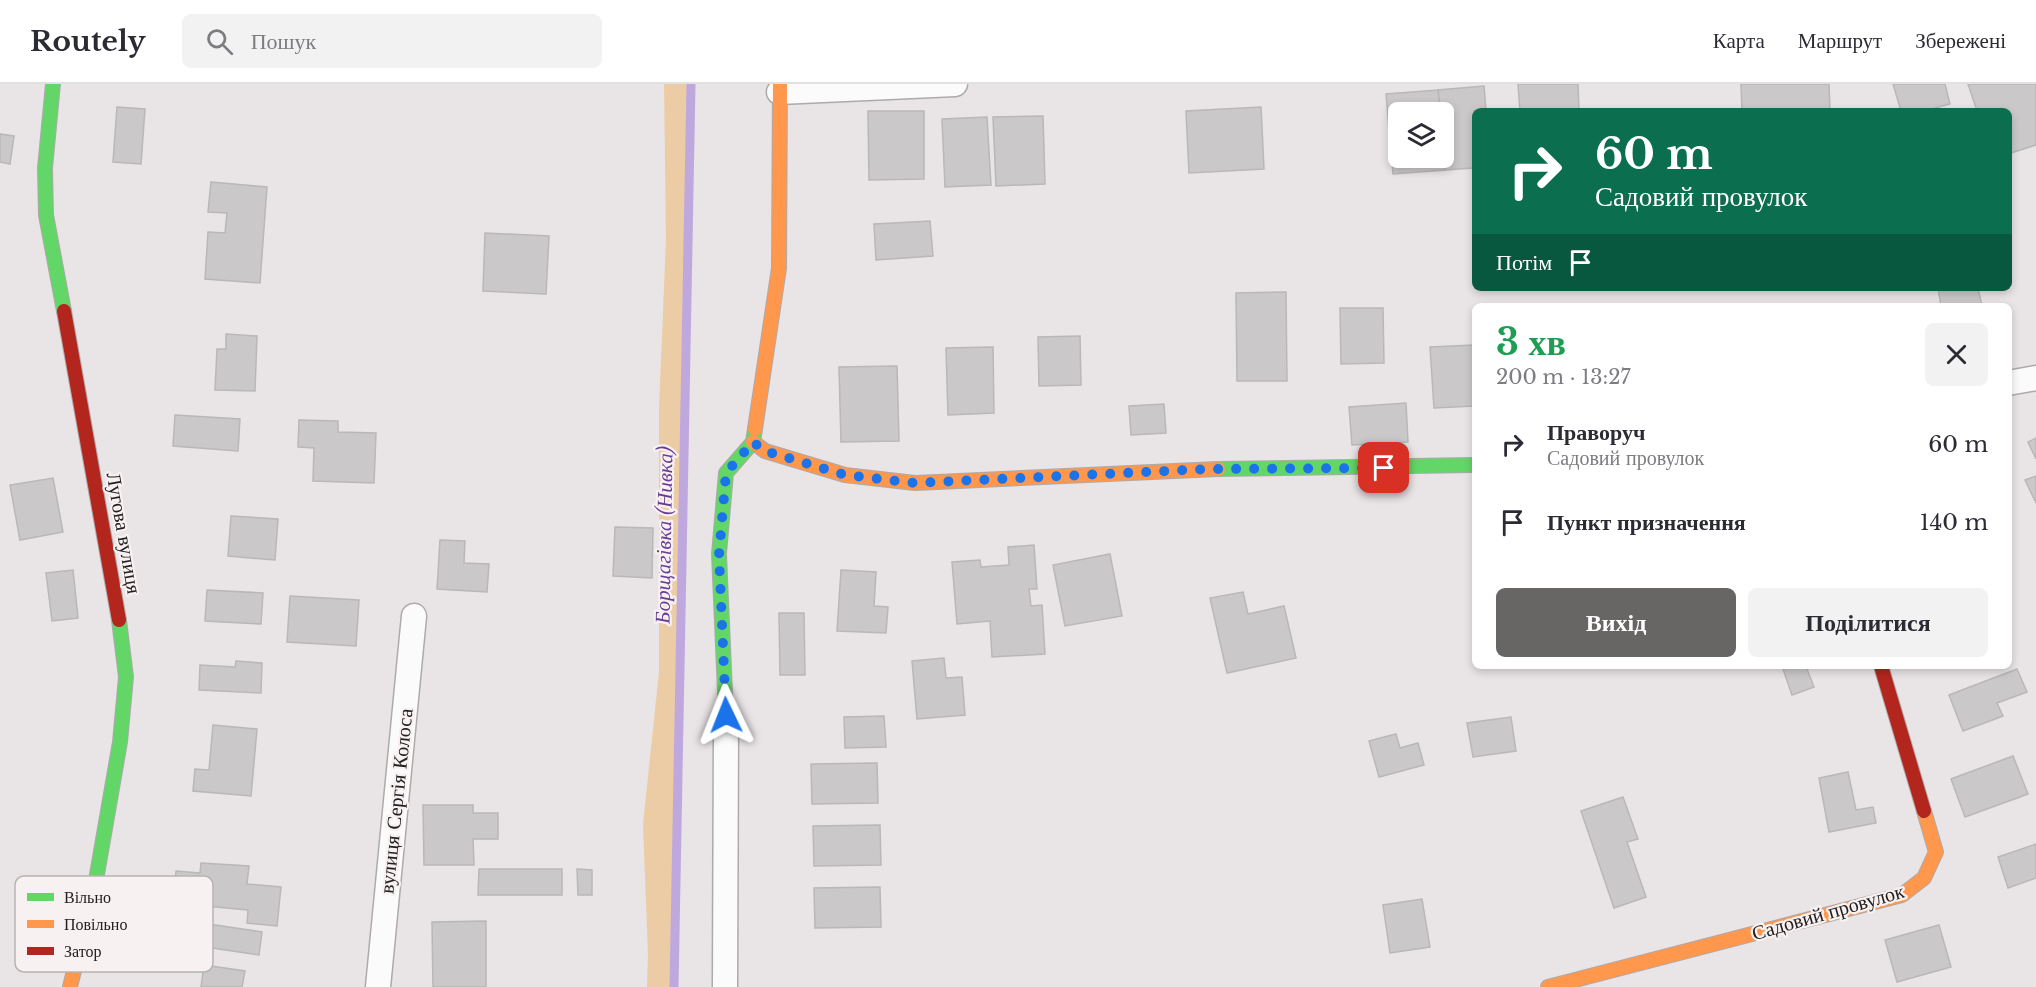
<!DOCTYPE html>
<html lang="uk">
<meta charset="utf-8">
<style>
:root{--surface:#fff;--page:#f2f2f3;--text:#2b2b33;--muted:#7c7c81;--line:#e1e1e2;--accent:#686565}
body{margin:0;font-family:"Libre Baskerville",serif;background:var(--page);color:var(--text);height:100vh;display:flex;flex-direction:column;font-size:22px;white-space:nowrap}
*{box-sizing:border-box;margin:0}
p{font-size:20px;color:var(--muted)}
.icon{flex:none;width:33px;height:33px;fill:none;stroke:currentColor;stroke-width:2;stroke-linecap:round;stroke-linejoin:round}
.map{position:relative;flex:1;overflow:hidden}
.side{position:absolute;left:1472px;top:219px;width:540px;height:366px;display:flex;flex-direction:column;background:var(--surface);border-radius:9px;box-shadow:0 3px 9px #0003}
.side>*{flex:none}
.banner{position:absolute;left:1472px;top:24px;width:540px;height:183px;border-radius:9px;box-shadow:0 3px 9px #0003;background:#0b6e4f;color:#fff;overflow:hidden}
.tools{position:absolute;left:1388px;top:18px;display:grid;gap:12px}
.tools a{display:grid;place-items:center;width:66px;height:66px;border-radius:9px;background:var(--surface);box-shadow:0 3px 9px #0003;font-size:30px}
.pin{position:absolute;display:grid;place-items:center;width:51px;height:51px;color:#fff;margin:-26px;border-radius:12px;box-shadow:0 3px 9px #0006}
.me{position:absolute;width:66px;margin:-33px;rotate:358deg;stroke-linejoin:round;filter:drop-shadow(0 0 4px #0008)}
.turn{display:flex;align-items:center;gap:21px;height:126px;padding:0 24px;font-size:27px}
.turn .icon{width:78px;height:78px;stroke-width:2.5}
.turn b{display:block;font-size:42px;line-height:51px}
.then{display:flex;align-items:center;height:57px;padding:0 24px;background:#0003;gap:12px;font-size:22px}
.round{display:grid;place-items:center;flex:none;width:63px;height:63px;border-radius:9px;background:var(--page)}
.summary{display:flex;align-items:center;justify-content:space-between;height:102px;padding:0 24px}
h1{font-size:36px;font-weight:700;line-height:45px;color:#1e9e55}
.action{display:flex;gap:12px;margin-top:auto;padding:12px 24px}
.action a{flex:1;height:69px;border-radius:9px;background:var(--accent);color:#fff;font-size:24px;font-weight:700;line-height:69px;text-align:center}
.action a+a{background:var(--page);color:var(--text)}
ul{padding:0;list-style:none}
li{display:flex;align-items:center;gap:18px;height:78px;padding:0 24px}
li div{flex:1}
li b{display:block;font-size:22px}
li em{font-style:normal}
header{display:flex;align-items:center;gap:36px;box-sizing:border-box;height:84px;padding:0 30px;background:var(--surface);border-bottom:2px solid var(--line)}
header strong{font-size:28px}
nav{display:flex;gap:33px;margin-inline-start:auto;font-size:21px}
.search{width:420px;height:54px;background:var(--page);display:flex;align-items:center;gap:15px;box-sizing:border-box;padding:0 21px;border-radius:9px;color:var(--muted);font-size:22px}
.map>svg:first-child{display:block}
</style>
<header>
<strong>Routely</strong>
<div class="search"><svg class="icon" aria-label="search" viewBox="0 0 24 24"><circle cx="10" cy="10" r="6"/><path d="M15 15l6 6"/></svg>Пошук</div>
<nav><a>Карта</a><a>Маршрут</a><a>Збережені</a></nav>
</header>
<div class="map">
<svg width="2036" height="903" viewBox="0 0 2036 903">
<rect width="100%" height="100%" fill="#e9e4e5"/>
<!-- green -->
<polygon fill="#eccca4" points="664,0 691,0 676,833 674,903 647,903 648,872 643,740 659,588 659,324 666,155"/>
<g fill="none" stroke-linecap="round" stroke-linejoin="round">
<!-- stream -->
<polyline stroke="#bfa8dd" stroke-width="9" points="674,903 691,0"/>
</g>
<!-- building -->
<g fill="#cbc8ca" stroke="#bab7b8" stroke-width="1.5">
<polygon points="1518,0 1578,0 1579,27 1520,27"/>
<polygon points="1741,0 1829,0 1830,27 1742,27"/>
<polygon points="1893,0 1945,0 1950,20 1924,27 1901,27"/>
<polygon points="1968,0 2036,0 2036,61 2008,70 2008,27 1977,27"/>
<polygon points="1484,2 1486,27 1474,27 1474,84 1445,86 1443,28 1440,28 1438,6"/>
<polygon points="1438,6 1440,28 1398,28 1398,74 1443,74 1443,63 1445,86 1393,90 1386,10"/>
<polygon points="117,23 145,25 141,80 113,78"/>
<polygon points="1261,23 1264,85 1189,89 1186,27"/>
<polygon points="868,27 924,27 924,95 869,96"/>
<polygon points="1043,32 1045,100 996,102 993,33"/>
<polygon points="987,33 991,101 945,103 942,35"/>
<polygon points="0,50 14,52 10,80 0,78"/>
<polygon points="211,98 267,103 260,199 205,195 208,148 225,149 227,129 208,128"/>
<polygon points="930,137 933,172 876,176 874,140"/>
<polygon points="485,149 549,152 546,210 483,207"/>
<polygon points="1938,204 1978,204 1982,222 1941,222"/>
<polygon points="1286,208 1287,297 1237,297 1236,209"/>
<polygon points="1340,224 1383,224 1384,279 1341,280"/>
<polygon points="226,250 257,252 255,307 215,306 217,265 226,265"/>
<polygon points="1080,252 1081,301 1039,302 1038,253"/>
<polygon points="1474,261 1474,322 1434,324 1430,263"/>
<polygon points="993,263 994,329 948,331 946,264"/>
<polygon points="897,282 899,357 841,358 839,283"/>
<polygon points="1406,319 1408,358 1352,361 1349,323"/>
<polygon points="1164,320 1166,349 1131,351 1129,322"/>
<polygon points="175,331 240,335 238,367 173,362"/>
<polygon points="299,336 338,337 338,348 376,349 374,399 313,397 314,364 298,363"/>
<polygon points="2036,354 2036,375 2028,358"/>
<polygon points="2036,392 2036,419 2025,396"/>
<polygon points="53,394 63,448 20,456 10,401"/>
<polygon points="231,432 278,435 275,476 228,472"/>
<polygon points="615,443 653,444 652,494 613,492"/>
<polygon points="440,456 465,457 464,479 489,480 487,508 437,505"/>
<polygon points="1034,461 1037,505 1029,505 1031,522 1042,521 1045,570 992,573 990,537 957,540 952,478 980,476 981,483 1009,481 1008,463"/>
<polygon points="1110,470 1122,532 1065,542 1053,481"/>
<polygon points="73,486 78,534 52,537 46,489"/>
<polygon points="841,486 876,488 874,522 888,523 886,549 837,547"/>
<polygon points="207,506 263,509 261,540 205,537"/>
<polygon points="1243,508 1248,530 1284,522 1296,574 1227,589 1210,514"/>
<polygon points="290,512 359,516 356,562 287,558"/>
<polygon points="779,529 804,529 805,591 780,591"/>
<polygon points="944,574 946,594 962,593 965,631 917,635 912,577"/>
<polygon points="236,577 262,579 261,609 199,606 200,581 235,583"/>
<polygon points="1782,582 1815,582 1807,585 1814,603 1792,611"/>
<polygon points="2017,585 2027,608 1997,619 2003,632 1963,647 1949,611"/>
<polygon points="884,632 886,663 845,664 844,633"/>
<polygon points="1511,633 1516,667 1473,673 1467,639"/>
<polygon points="213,641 257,645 251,712 193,707 195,685 209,686"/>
<polygon points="1396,650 1400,664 1418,659 1424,681 1379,693 1369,657"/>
<polygon points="2013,672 2028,710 1965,733 1951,695"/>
<polygon points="877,679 878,719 812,720 811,680"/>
<polygon points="1848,688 1856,726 1873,723 1876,739 1829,748 1819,694"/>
<polygon points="1623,713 1638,755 1627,758 1646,813 1614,824 1581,727"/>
<polygon points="423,721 473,721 473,729 498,729 498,755 473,755 474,781 424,781"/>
<polygon points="880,741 881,781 814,782 813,742"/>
<polygon points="2036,760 2036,794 2008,804 1998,773"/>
<polygon points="201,779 249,782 247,800 281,803 277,842 247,839 248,826 173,819 176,787 200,789"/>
<polygon points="479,785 562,785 562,811 478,811"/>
<polygon points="577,785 592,786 592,811 578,811"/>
<polygon points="880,803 881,843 815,844 814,804"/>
<polygon points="1422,815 1430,863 1390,869 1383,821"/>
<polygon points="486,837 486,903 433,903 432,838"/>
<polygon points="202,839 262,848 259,871 199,862"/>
<polygon points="1939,841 1951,883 1897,898 1885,856"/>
<polygon points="204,881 245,887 242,903 201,903"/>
</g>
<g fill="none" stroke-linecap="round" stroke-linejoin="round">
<defs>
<g id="street">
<polyline points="779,8 955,0"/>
<polyline points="2008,299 2036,294"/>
<polyline points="378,903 414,532"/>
<polyline points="725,903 726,640"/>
</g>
<g id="fast">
<polyline points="53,0 45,84 46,131 64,227"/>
<polyline points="1218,385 1474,381"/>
<polyline points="726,631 719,470 726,389 753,358 755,345"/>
<polyline points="95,802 120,658 126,593 119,536"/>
</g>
<g id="slow">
<polyline points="755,345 779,184 780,0"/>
<polyline points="753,358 765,367 845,391 915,399 1218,385"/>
<polyline points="70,903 95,802"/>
<polyline points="1548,903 1902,811 1924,794 1936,768 1924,727"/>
</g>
<g id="jam">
<polyline points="64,227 119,536"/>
<polyline points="1881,582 1924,727"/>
</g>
</defs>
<!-- street casing -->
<use href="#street" stroke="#aeaaab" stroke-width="27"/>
<!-- fast casing -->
<use href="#fast" stroke="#aeaaab" stroke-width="16"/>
<!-- slow casing -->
<use href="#slow" stroke="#aeaaab" stroke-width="16"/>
<!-- jam casing -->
<use href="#jam" stroke="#aeaaab" stroke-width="16"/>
<!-- street -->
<use href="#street" stroke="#fcfbfb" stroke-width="24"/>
<!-- fast -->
<use href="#fast" stroke="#63d668" stroke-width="14"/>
<!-- slow -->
<use href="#slow" stroke="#ff974d" stroke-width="14"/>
<!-- jam -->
<use href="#jam" stroke="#b3261e" stroke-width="14"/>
</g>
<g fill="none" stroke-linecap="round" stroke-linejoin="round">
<!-- route -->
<polyline stroke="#1a73e8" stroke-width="10" stroke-dasharray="0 18" points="726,631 719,471 726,389 753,358 765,367 845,391 915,399 1209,385 1384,384"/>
</g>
<g text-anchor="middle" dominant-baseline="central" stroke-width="4.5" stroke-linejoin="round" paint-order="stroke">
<!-- street labels -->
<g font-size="20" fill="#222020" stroke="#f8f1f1">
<text transform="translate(124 449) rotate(80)">Лугова вулиця</text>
<text transform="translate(396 717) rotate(-84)">вулиця Сергія Колоса</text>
<text transform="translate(1828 828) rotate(-16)">Садовий провулок</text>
</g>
<!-- water labels -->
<g font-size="21" font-style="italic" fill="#673d97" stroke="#f8f1f1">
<text transform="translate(664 451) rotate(-89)">Борщагівка (Нивка)</text>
</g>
</g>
<!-- legend -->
<rect x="15" y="792" width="198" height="96" rx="9" fill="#f8f1f1" stroke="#b8b2b2" stroke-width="1.5"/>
<rect x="27" y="809" width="27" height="8" fill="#63d668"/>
<rect x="27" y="836" width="27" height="8" fill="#ff974d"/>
<rect x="27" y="863" width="27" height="8" fill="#b3261e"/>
<g font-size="16" fill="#222020">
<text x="64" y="819">Вільно</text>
<text x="64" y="846">Повільно</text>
<text x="64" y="873">Затор</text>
</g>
</svg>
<div class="tools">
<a><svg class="icon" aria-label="layers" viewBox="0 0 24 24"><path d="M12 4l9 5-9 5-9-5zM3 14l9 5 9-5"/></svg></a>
</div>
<div class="pin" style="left:1384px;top:384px;background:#d93025"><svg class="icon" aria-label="arrive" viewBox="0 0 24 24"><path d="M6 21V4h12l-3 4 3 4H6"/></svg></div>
<svg class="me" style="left:726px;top:631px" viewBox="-20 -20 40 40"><path d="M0-17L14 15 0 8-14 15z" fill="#1a73e8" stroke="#fff" stroke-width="4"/></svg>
<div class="banner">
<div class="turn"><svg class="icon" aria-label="right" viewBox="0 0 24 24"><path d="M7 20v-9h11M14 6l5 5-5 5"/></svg><div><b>60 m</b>Садовий провулок</div></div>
<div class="then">Потім<svg class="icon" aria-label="arrive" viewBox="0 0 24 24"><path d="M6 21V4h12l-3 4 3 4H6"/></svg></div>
</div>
<section class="side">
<div class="summary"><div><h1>3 хв</h1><p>200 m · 13:27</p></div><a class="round"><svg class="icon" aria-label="close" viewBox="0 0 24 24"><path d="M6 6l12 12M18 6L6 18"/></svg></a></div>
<ul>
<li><svg class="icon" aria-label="right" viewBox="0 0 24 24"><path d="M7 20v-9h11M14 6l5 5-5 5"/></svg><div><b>Праворуч</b><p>Садовий провулок</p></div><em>60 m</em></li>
<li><svg class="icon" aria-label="arrive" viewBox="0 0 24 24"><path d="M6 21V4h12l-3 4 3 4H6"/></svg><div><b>Пункт призначення</b></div><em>140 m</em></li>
</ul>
<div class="action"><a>Вихід</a><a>Поділитися</a></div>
</section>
</div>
